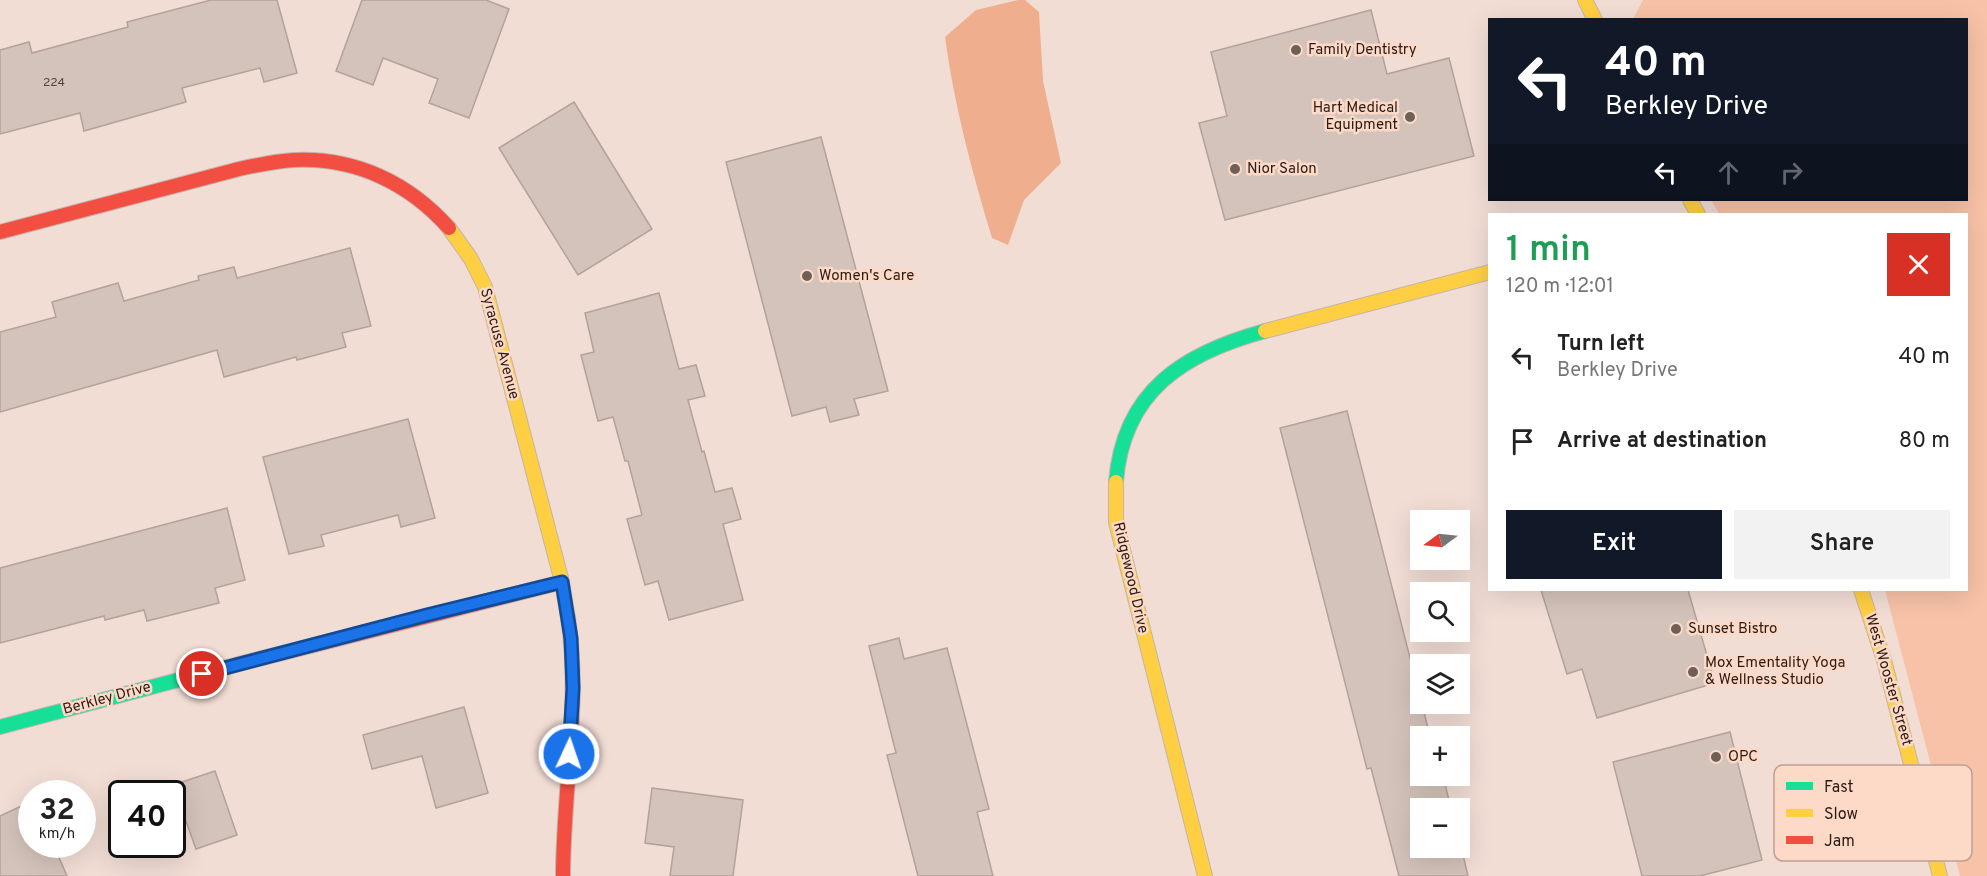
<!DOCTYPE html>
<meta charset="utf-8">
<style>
:root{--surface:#fff;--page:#f2f2f2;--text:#222;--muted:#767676;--accent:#111827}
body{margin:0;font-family:Overpass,sans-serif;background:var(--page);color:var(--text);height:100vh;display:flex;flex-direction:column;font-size:22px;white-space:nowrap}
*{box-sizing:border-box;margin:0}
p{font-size:20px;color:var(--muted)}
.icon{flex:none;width:33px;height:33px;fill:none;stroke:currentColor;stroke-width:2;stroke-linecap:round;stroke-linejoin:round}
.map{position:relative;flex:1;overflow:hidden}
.panel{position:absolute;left:1488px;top:213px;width:480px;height:378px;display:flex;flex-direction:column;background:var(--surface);border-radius:0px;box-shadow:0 6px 24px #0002}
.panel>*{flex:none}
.top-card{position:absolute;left:1488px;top:18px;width:480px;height:183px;border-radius:0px;box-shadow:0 6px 24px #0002;background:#111827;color:#fff;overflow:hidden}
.needle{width:39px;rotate:255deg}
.controls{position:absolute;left:1410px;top:510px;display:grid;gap:12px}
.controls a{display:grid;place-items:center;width:60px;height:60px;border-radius:0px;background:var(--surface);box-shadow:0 6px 24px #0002;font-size:30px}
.speed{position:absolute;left:18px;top:780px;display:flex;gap:12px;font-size:30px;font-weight:700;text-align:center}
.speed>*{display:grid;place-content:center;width:78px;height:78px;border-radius:50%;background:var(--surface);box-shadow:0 6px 24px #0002;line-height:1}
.speed small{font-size:15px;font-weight:400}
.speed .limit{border:3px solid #111;border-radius:9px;background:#fff;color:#111}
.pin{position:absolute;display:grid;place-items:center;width:51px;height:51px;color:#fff;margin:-26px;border:3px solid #fff;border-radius:50%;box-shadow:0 2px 6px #0007}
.me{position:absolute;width:66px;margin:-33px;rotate:3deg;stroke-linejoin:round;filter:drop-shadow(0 0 4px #0008)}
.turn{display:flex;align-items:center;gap:21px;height:126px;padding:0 18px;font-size:27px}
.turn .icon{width:78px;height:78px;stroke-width:2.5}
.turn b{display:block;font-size:42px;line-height:51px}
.lanes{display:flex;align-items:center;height:57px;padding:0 18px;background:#0003;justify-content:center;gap:30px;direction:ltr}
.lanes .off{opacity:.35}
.round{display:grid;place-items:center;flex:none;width:63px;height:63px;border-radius:0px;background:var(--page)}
.overview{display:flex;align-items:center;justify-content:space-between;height:102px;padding:0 18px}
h1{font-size:36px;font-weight:600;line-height:45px;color:#1e9e55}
.action{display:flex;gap:12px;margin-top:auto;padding:12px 18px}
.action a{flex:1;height:69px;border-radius:0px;background:var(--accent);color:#fff;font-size:24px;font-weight:600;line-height:69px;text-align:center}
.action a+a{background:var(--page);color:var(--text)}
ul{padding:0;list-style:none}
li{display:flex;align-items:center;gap:18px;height:84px;padding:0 18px}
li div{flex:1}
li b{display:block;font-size:22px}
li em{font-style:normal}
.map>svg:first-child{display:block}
</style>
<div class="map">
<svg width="1987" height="876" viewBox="0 0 1987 876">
<rect width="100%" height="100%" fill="#f1ddd4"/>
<!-- green -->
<polygon fill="#f7c2a7" points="1643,0 1987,0 1987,876 1960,876 1885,590 1966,590 1966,214 1719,214 1711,200 1966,200 1966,20 1633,19"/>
<!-- forest -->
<path fill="#efaf8e" d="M1018,0H1025L1039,12L1043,81L1061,163L1024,200L1008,245L992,238C972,172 954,105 945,37L976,10Z"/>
<!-- building -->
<g fill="#d4c3ba" stroke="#b2a29a" stroke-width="1.5">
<polygon points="211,0 277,0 297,73 264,82 260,68 182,88 186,102 84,131 80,113 0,134 0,50 29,42 32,53 128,27 127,22"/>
<polygon points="362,0 486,0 509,9 469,118 429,103 438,79 383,58 373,85 336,71"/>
<polygon points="1371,10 1387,74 1449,58 1474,156 1225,220 1199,123 1227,116 1211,52"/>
<polygon points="574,102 652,229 578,275 499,148"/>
<polygon points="821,137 888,391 854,399 859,415 830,422 826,407 792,416 726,162"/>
<polygon points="350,248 371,326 342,333 346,347 297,360 296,357 224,377 217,350 0,412 0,332 56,317 52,302 118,283 124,301 199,280 198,276 234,267 237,278"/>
<polygon points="659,293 679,369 696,365 705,396 688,400 702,452 704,451 715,492 732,488 741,519 723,524 743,600 669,620 658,581 645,585 627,519 642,515 628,461 625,461 613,417 598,421 581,355 594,352 585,313"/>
<polygon points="1347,411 1430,736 1420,736 1420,776 1443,776 1451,808 1420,808 1420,848 1460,848 1460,842 1468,876 1399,876 1371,768 1367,769 1280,428"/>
<polygon points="408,419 435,518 401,527 398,515 321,535 324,546 289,554 263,457"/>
<polygon points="227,508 245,580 215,588 219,603 147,621 144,610 105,620 104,616 0,643 0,568"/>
<polygon points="1541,590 1688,590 1715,683 1597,718 1582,669 1567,674"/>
<polygon points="899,638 904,659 947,648 989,809 977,812 993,876 918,876 887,755 896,753 869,646"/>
<polygon points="464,707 488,793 436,808 422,756 372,769 363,735"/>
<polygon points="1730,732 1762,860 1700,876 1642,876 1613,762"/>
<polygon points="215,771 237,835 196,849 173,785"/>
<polygon points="652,788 743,800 733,876 670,876 674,847 645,843"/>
<polygon points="32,801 32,844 53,844 67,876 0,876 0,816"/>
</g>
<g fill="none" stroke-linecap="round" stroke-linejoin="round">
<defs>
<g id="fast">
<path d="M1116,482C1123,391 1184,353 1265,331"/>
<polyline points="0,727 239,664"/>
</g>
<g id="slow">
<polyline points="1585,0 1595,20"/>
<polyline points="1690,200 1698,214"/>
<polyline points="449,228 471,259 485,287 562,582 568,618"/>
<polyline points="1265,331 1490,272"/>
<polyline points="1116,482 1116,522 1205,876"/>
<polyline points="1861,590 1884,660 1940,876"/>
</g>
<g id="jam">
<path d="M0,232L239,169C257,165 275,161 294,160C355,157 409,183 449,228"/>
<polyline points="239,664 562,582"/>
<path d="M563,876C563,790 581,703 568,618"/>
</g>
</defs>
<!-- fast casing -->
<use href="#fast" stroke="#c4b4ac" stroke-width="16"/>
<!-- slow casing -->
<use href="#slow" stroke="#c4b4ac" stroke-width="16"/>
<!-- jam casing -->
<use href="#jam" stroke="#c4b4ac" stroke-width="16"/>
<!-- fast -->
<use href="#fast" stroke="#16e098" stroke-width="14"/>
<!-- slow -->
<use href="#slow" stroke="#ffcf43" stroke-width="14"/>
<!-- jam -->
<use href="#jam" stroke="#f24e42" stroke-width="14"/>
</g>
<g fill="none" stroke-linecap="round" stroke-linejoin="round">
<defs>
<polyline id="route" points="202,674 427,615 562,582 571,638 573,688 569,754"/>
</defs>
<!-- route casing -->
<use href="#route" stroke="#114b97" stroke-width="15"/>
<!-- route -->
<use href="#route" stroke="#1a73e8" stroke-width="10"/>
</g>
<!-- markers -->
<g fill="#705f57" stroke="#fdd9c8" stroke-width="2">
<circle cx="1296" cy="50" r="6"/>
<circle cx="1410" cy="117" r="6"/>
<circle cx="1235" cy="169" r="6"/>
<circle cx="807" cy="276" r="6"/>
<circle cx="1676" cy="629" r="6"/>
<circle cx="1693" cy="672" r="6"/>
<circle cx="1716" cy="757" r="6"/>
</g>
<g text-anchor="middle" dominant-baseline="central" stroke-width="5" stroke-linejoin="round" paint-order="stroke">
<!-- number labels -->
<g font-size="12" fill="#55453d">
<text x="54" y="83">224</text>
</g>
<!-- poi labels -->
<g font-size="15" fill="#2b1b13" stroke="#fdd9c8" text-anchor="start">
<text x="1308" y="50">Family Dentistry</text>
<text x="1398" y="108" text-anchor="end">Hart Medical<tspan x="1398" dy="17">Equipment</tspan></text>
<text x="1247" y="169">Nior Salon</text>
<text x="819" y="276">Women's Care</text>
<text x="1688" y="629">Sunset Bistro</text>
<text x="1705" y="663">Mox Ementality Yoga<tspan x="1705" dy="17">&amp; Wellness Studio</tspan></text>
<text x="1728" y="757">OPC</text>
</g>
<!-- street labels -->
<g font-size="15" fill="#2b1b13" stroke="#fdd9c8">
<text transform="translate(499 344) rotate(75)">Syracuse Avenue</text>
<text transform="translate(1130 578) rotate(77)">Ridgewood Drive</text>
<text transform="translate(1888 680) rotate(74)">West Wooster Street</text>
<text transform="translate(107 699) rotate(-15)">Berkley Drive</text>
</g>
</g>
<!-- legend -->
<rect x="1774" y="765" width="198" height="96" rx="9" fill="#fdd9c8" stroke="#bea092" stroke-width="1.5"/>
<rect x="1786" y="782" width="27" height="8" fill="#16e098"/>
<rect x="1786" y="809" width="27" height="8" fill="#ffcf43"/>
<rect x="1786" y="836" width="27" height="8" fill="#f24e42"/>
<g font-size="16" fill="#2b1b13">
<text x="1824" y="792">Fast</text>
<text x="1824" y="819">Slow</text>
<text x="1824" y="846">Jam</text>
</g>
</svg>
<div class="controls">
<a><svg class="needle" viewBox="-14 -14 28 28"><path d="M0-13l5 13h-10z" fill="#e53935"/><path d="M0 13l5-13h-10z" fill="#767676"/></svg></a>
<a><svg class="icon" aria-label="search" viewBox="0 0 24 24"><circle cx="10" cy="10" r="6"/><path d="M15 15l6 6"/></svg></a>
<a><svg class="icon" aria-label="layers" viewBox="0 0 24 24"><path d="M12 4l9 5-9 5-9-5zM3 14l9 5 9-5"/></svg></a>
<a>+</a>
<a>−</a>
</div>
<div class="speed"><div>32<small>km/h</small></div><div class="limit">40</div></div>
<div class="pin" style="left:202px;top:674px;background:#d93025"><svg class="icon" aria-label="arrive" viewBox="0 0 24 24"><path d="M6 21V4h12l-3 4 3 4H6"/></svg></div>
<svg class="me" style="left:569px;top:754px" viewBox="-20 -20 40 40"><circle r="17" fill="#1a73e8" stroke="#fff" stroke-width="3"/><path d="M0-11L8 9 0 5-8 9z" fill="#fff"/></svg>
<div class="top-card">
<div class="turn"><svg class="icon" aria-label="left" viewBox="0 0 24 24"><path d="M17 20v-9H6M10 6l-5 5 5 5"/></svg><div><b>40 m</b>Berkley Drive</div></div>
<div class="lanes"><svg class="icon" aria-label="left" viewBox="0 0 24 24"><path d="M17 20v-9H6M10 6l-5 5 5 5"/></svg><svg class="icon off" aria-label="ahead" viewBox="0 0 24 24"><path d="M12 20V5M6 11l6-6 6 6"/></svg><svg class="icon off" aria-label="right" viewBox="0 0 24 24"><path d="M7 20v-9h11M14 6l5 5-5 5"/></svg></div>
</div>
<section class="panel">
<div class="overview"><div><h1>1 min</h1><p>120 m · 12:01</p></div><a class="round" style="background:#d93025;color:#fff"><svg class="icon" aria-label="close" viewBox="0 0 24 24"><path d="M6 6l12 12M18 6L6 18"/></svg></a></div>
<ul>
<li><svg class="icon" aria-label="left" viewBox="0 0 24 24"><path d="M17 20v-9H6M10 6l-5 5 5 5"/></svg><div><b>Turn left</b><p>Berkley Drive</p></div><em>40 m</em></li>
<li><svg class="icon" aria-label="arrive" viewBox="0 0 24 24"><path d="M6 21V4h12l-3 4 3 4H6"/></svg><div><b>Arrive at destination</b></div><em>80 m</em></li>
</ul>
<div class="action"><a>Exit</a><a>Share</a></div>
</section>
</div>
